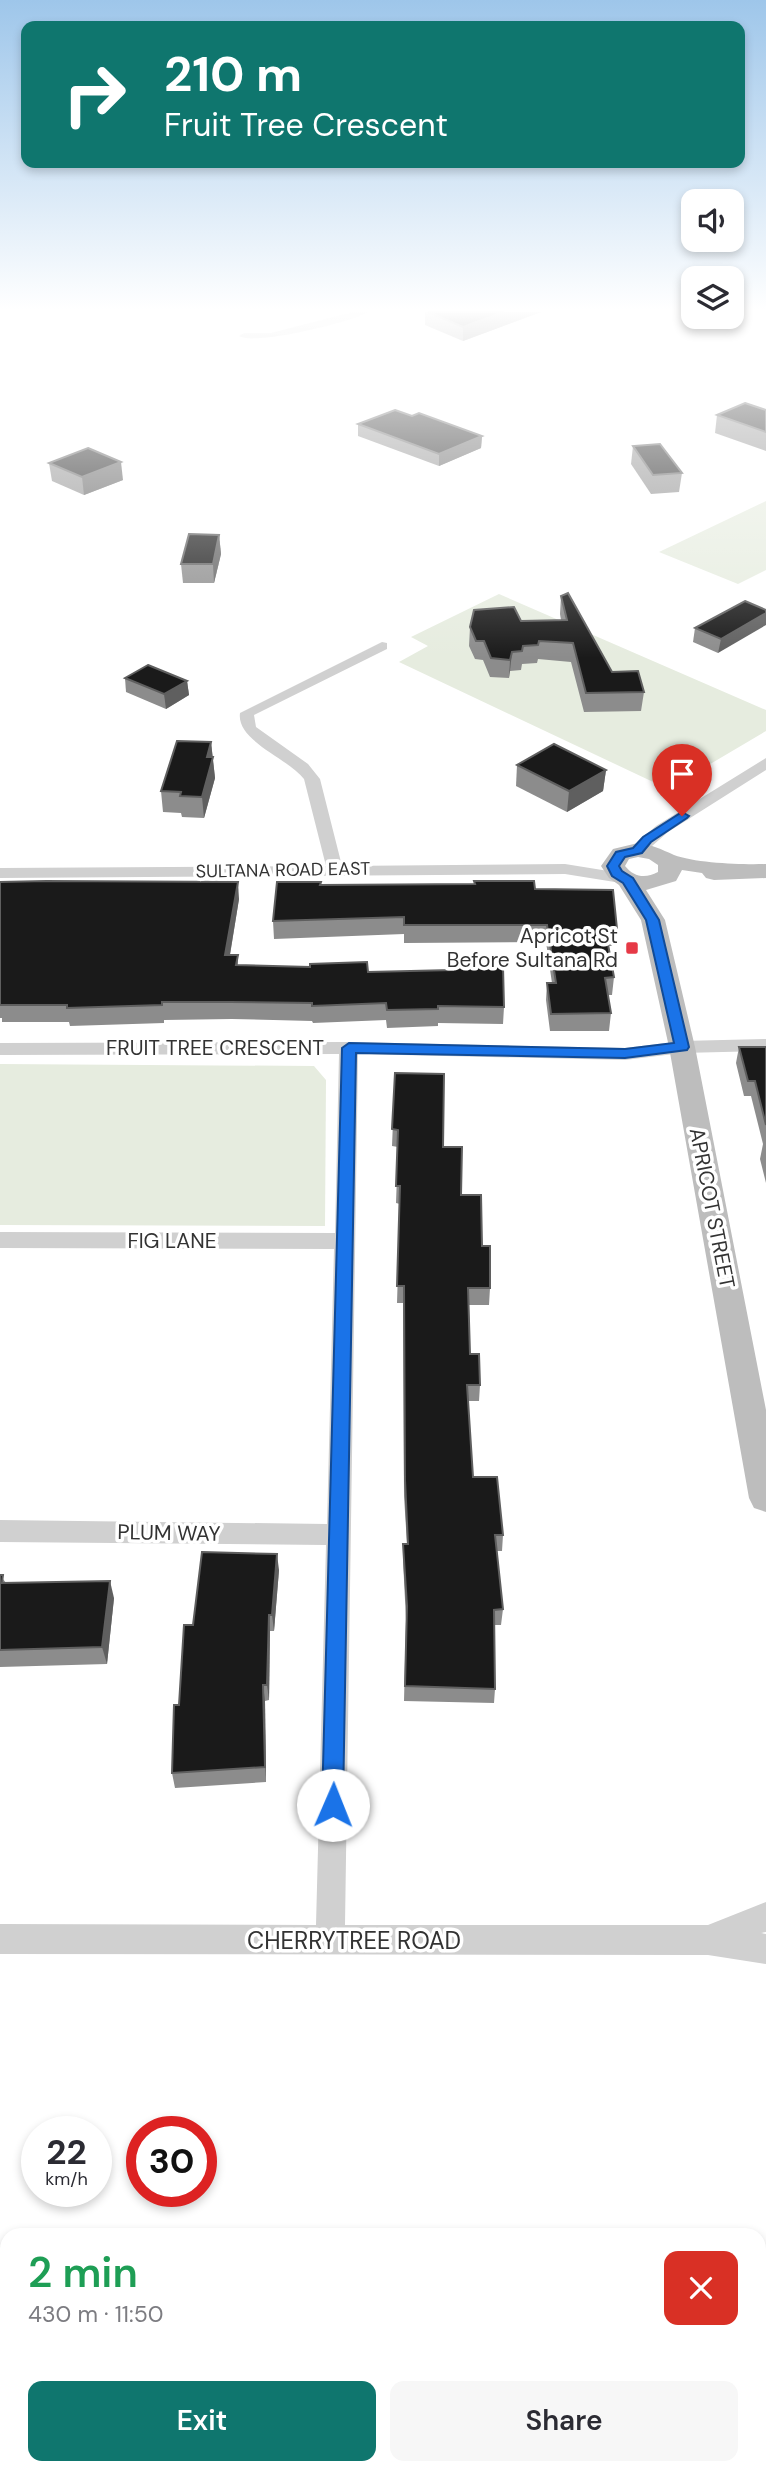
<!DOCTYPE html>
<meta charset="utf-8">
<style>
:root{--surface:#fff;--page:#f7f7f7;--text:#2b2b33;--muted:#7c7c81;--accent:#0f766e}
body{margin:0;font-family:"DM Sans",sans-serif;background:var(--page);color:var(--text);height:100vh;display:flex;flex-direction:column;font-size:26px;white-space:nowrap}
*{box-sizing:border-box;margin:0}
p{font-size:23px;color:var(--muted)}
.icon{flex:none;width:38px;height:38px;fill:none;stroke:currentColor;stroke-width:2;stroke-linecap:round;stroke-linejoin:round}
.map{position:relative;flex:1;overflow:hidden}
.side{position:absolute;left:0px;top:2228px;width:766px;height:247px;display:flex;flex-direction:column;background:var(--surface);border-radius:21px 21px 0 0;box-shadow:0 4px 10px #0003}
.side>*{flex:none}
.hud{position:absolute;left:21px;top:21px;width:724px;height:147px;border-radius:14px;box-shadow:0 4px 10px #0003;background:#0f766e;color:#fff;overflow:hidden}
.fabs{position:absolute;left:681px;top:189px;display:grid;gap:14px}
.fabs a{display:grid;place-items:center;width:63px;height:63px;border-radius:14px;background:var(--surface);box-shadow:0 4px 10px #0003;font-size:35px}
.speed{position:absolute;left:21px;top:2116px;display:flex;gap:14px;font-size:35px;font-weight:700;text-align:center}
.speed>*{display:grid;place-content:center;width:91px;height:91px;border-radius:50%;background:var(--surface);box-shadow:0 4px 10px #0003;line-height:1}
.speed small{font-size:18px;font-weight:400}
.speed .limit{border:10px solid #d22;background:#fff;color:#111}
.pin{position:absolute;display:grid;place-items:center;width:60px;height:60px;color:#fff;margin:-72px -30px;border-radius:50% 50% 50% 0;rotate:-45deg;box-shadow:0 0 7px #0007}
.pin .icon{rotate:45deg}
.me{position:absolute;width:77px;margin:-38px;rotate:1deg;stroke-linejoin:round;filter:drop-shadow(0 0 5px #0008)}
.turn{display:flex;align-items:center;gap:24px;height:147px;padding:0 28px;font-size:32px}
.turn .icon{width:91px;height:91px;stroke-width:2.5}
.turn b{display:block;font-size:49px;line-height:60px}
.round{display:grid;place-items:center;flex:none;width:74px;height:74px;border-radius:14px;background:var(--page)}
.overview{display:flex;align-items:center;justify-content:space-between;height:119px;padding:0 28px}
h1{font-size:42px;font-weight:600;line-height:52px;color:#1e9e55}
.primary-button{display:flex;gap:14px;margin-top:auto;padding:14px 28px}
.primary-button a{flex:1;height:80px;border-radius:14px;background:var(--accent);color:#fff;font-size:28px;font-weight:600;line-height:80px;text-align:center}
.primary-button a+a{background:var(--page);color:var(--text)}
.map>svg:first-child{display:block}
</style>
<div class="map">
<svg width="766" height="2473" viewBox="0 0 766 2473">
<rect width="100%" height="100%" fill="#fff"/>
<!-- green -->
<g fill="#e6ecdf">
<polygon points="766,501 766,570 738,584 659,552"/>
<polygon points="499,594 766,710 766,731 668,789 399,662 428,646 411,637"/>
<polygon points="0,1064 314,1066 326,1080 325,1226 0,1225"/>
</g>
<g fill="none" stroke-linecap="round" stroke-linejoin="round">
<!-- street -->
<g fill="#d0d0d0" fill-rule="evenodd">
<path d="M353,312H368C352,322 254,346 239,336L244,333H271Z"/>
<path d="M382,642L387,643V649L254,715L256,727L308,764L320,779L342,866L565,864L627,874L629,878L627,882L621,883L565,874L0,878V868L326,866L304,779C288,758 236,741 240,713Z"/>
<polygon points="766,758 766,770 668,832 644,853 632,853 630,850 632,847 656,826"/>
<polygon points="766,1039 766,1051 682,1053 625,1060 358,1054 345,1925 708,1925 766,1902 766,1932 761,1933 766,1934 766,1964 708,1955 0,1954 0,1924 316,1925 326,1545 0,1542 0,1520 327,1524 334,1249 0,1248 0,1232 335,1233 339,1054 0,1055 0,1043 349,1042 625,1048 682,1041"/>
</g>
<!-- secondary -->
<path fill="#bdbdbd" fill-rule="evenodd" d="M638,843C652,845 661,849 674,855C695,863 743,865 766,864V878L714,880L706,878L702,873L682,870L676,881L646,890L665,920L695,1047L766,1410V1512L754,1508L749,1498L669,1047L641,920L619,885L609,878L601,866L613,849ZM638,857L649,859L658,865V872C645,879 634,877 625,866L629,859Z"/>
</g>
<!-- wall -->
<g fill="#8c8c8c">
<polygon points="425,312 541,312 463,341 425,325"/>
<polygon points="766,410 766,451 715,433 717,415"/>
<polygon points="412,416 482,436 481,448 439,466 358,436 358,424"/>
<polygon points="633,446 682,473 679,492 651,494 631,464"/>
<polygon points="49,463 123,480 84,495 52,481"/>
<polygon points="219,535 221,554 214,583 183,583 181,564"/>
<polygon points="561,596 612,672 644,692 641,711 584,712 571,662 538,659 537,663 522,664 521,670 510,671 509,678 490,677 483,660 475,659 469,646 470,627 521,621 561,620 560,614"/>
<polygon points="745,601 718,653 693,642 695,628"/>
<polygon points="125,678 187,681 189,695 166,709 126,692"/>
<polygon points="211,742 215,778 204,818 182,817 181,813 163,812 161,791"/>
<polygon points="517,765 606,770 603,791 567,812 516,786"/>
<polygon points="0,882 239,899 230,955 238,955 238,965 368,972 504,1007 503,1024 438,1023 438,1026 387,1028 386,1020 313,1023 312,1021 232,1019 164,1020 164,1023 70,1026 69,1022 2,1022 2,1018 0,1018"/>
<polygon points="321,885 535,889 617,929 615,946 608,946 614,977 612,995 608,995 611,1013 609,1031 550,1031 546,1000 547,983 552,983 546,942 404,943 404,934 274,939 273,921"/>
<polygon points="739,1047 766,1047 766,1183 760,1159 763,1144 751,1096 744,1096 736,1063"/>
<polygon points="395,1073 443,1147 482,1246 490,1288 489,1305 469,1305 470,1354 480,1385 479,1401 468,1401 473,1477 503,1535 502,1551 497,1551 503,1609 501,1625 494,1625 495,1689 494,1703 404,1701 406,1620 403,1560 403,1544 407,1544 404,1496 403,1303 397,1303 400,1204 396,1203 398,1147 392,1146"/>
<polygon points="279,1570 274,1631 270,1631 269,1700 265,1701 266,1782 175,1788 172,1773 179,1705 193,1625"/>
<polygon points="0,1575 6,1583 114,1598 107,1664 0,1667"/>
<polygon points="760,2332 766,2333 766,2446 760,2446"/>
</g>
<!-- shaded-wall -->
<g fill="#5f5f5f">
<polygon points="504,312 541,312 463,341 463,327"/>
<polygon points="482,436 481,448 439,466 439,454"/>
<polygon points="121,462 123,480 84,495 82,477"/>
<polygon points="219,535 221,554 214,583 213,564"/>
<polygon points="766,613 766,625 718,653 721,639"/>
<polygon points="512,652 510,671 509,678 510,660"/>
<polygon points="187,681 189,695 166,709 164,694"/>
<polygon points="211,742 215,778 204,818 202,797 207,757"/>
<polygon points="606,770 603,791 567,812 569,791"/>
<polygon points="238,882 239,899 227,972 225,955"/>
<polygon points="277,1554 279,1570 274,1631 272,1615"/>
<polygon points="110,1581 114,1598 107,1664 102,1647"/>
<polygon points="269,1615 270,1631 269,1700 267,1685"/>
<polygon points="263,1685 265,1701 266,1782 265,1767"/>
</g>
<!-- building -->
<g fill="#1a1a1a" stroke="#5f5f5f" stroke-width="2">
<polygon points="428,312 504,312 463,327"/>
<polygon points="745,403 766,410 766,432 717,415"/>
<polygon points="395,410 412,416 419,413 482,436 439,454 358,424"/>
<polygon points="660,444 682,473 653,475 633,446"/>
<polygon points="88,448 121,462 82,477 49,463"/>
<polygon points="189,534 219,535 213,564 181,564"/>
<polygon points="568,593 612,672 638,671 644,692 586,693 573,643 539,641 538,645 523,646 522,651 512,652 510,660 491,658 484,641 476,641 470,627 474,610 514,607 521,621 567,620 561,596"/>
<polygon points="745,601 766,610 766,613 721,639 695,628"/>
<polygon points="148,665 187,681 164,694 125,678"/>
<polygon points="177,741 211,742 207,757 213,757 202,797 180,796 181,792 161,791"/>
<polygon points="554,744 606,770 569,791 517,765"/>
<polygon points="46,881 238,882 225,955 238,955 236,965 310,967 310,964 367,962 368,972 453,970 453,966 503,967 504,1007 438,1006 438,1009 387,1010 386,1003 312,1006 312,1003 230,1002 162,1002 162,1005 67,1008 67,1005 0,1005 0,882"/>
<polygon points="474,881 534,881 535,889 613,890 617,929 605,928 614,977 605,978 611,1013 551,1014 547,983 556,983 547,925 404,925 404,917 273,921 277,882 321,882 320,885 475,884"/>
<polygon points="739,1047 766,1047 766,1125 755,1081 748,1081"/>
<polygon points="395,1073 444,1074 443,1147 462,1147 461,1195 481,1195 482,1246 490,1246 490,1288 468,1288 470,1354 479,1354 480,1385 467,1385 473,1477 497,1477 503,1535 495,1535 503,1609 494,1610 495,1689 405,1686 407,1606 403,1544 408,1544 405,1480 404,1286 397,1286 400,1186 396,1186 398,1130 392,1129"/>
<polygon points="202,1552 277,1554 272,1615 269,1615 267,1685 263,1685 265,1767 172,1773 174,1705 179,1705 184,1625 193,1625"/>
<polygon points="0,1575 3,1575 2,1583 110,1581 102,1647 0,1650"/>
<polygon points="760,2332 766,2333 766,2438 760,2438"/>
</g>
<!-- sky -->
<linearGradient id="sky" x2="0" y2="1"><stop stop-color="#9ec6ea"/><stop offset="0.47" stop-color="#fff"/><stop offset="1" stop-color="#fff" stop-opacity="0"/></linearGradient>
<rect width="766" height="658" fill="url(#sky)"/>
<!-- route -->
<polygon fill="#1a73e8" stroke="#114b97" stroke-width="2" points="682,812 689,816 687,818 651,842 642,853 625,857 619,866 622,871 633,878 659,920 689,1047 687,1050 625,1058 356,1053 343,1805 340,1812 333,1815 325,1812 322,1805 342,1048 349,1043 625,1049 674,1043 646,920 623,883 612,876 607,866 616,852 633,848 643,837"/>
<!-- markers -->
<rect fill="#e63946" stroke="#fff" stroke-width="2.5" x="625" y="941" width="14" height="14" rx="3.5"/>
<g text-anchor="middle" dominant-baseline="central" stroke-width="7" stroke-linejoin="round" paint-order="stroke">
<!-- far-street labels -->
<g font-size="18" fill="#333" stroke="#fff">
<text transform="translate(283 870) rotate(-1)">SULTANA ROAD EAST</text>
</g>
<!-- poi labels -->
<g font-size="21" fill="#333" stroke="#fff" text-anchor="end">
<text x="618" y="936">Apricot St<tspan x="618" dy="24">Before Sultana Rd</tspan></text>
</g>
<!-- street labels -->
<g font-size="21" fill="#333" stroke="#fff">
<text x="215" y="1048">FRUIT TREE CRESCENT</text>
<text transform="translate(712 1208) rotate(79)">APRICOT STREET</text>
<text x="172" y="1241">FIG LANE</text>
<text transform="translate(169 1533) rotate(1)">PLUM WAY</text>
</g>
<!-- near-street labels -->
<g font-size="24" fill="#333" stroke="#fff">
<text x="354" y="1940">CHERRYTREE ROAD</text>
</g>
</g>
</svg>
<div class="fabs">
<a><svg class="icon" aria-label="sound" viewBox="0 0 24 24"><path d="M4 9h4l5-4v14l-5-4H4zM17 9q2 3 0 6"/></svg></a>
<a><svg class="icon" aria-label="layers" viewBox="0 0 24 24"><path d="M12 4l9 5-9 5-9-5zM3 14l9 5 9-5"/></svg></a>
</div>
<div class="speed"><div>22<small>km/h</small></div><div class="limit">30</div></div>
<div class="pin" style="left:682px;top:816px;background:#d93025"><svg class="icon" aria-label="arrive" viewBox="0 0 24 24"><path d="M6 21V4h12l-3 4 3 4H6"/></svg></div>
<svg class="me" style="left:333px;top:1805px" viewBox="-20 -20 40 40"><circle r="19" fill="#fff"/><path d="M0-13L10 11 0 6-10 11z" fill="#1a73e8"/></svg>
<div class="hud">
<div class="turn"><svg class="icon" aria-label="right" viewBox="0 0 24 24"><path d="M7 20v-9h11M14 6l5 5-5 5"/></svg><div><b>210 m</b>Fruit Tree Crescent</div></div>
</div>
<section class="side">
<div class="overview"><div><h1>2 min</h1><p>430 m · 11:50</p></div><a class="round" style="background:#d93025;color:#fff"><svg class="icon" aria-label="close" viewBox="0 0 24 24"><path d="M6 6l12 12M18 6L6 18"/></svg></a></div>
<div class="primary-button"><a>Exit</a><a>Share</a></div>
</section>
</div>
